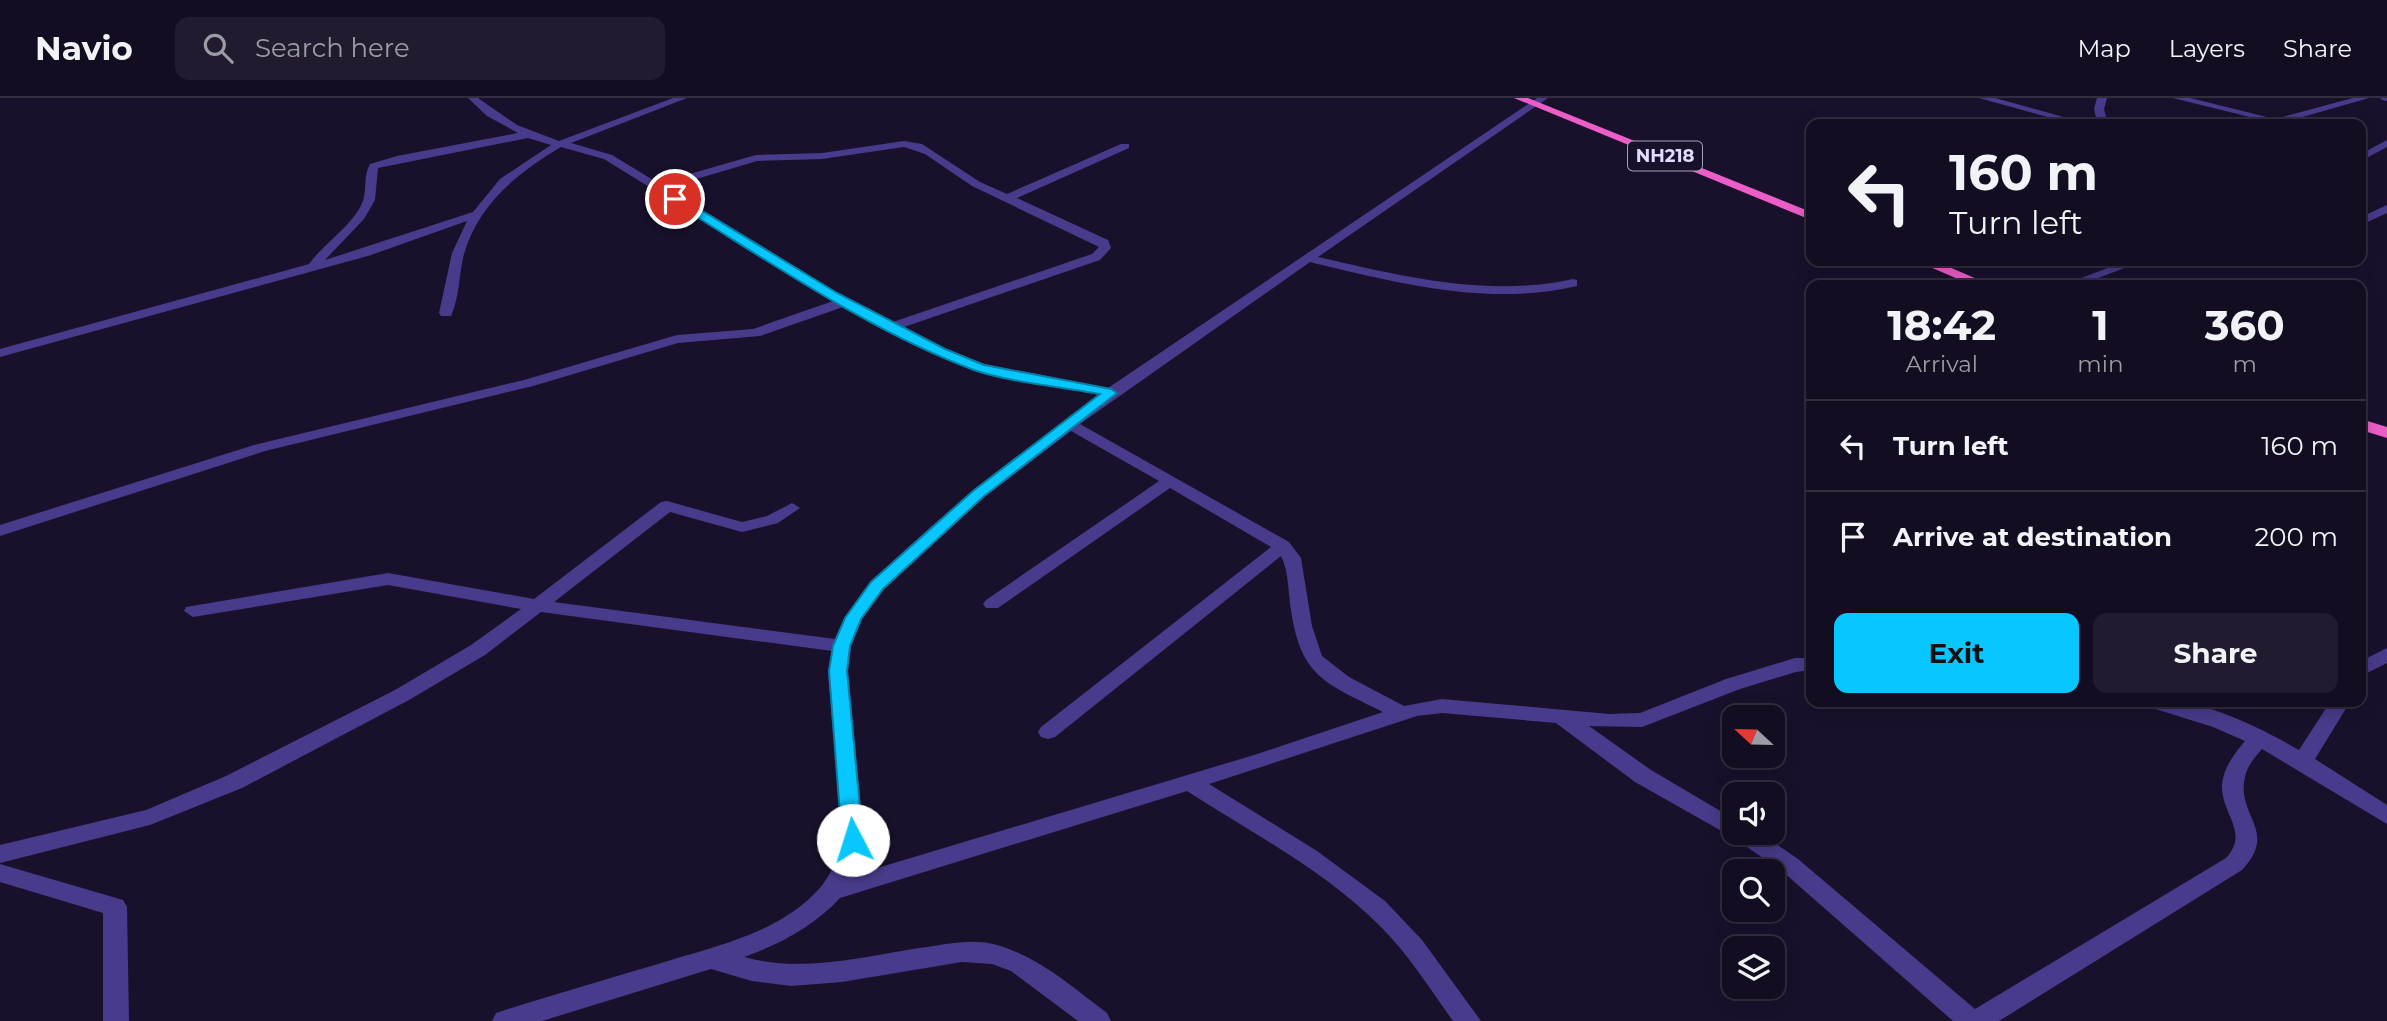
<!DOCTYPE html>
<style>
:root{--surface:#130d21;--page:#201b2e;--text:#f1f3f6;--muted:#9d9ca5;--line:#322d3f;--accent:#08c7ff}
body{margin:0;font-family:Montserrat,sans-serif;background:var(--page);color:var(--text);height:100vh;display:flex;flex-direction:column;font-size:26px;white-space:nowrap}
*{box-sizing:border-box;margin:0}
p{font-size:23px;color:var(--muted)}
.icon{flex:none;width:38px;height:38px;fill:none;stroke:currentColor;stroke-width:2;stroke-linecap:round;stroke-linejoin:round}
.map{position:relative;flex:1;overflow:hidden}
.sheet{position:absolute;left:1806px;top:182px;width:560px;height:427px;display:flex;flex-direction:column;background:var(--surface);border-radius:14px;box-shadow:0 4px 18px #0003,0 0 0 2px var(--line)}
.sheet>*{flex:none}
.top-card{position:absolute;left:1806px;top:21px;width:560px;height:147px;border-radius:14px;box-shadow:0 4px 18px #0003,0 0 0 2px var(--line);background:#130d21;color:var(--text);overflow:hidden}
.needle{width:46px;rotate:292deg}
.controls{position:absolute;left:1722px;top:607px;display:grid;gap:14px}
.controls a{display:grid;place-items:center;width:63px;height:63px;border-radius:14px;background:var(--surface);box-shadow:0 4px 18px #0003,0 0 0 2px var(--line);font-size:35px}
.pin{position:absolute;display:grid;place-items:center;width:60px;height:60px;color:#fff;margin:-30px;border:4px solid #fff;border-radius:50%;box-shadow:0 2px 7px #0007}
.me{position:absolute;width:77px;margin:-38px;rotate:355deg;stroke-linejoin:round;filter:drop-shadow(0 0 5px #0008)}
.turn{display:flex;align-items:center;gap:24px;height:147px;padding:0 28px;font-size:32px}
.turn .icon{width:91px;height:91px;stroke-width:2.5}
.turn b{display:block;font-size:49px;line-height:60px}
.eta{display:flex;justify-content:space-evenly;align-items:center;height:119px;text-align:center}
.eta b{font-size:42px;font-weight:700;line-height:49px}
.primary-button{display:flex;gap:14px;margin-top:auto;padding:14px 28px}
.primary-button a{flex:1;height:80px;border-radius:14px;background:var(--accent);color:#111;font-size:28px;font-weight:700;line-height:80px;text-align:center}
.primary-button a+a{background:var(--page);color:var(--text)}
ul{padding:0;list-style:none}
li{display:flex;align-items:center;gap:21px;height:91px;padding:0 28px;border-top:2px solid var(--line)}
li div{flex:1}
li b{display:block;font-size:26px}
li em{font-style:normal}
header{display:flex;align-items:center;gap:42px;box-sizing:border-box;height:98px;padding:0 35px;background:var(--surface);border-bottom:2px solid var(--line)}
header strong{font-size:33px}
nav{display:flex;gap:38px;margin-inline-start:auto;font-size:24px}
.search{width:490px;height:63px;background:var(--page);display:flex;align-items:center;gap:18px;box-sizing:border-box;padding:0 24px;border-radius:14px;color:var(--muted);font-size:26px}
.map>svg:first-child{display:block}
</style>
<header>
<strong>Navio</strong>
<div class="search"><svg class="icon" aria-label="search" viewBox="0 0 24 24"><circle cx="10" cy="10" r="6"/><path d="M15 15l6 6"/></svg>Search here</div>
<nav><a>Map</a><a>Layers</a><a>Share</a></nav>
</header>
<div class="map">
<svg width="2387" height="923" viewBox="0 0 2387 923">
<rect width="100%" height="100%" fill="#19112c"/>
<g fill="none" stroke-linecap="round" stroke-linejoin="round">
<!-- minor -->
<g fill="#483b8b" fill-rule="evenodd">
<path d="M468,0H478L517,27L559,43L673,0H687L571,45L612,57L658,85L756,57L822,55L904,43L922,46L980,84L1007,96L1121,46H1129V50L1017,100L1108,142L1111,150L1100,162L904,229L946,251L985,266L1108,290L1537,0H1548L1318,159C1401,178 1489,200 1573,181L1577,182V188C1489,209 1397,185 1310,164L1080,326L1289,444L1301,460L1312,528L1322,558L1349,579L1404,608L1442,601L1609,616L1640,615L1726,581L1795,560H1811V572L1796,574L1740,591L1642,629L1589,628L1651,672L1734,721V735H1760L1798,761L1975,911L2226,760C2250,734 2221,716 2222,687C2223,670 2235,655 2245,643L2213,629L2149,609L2146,604C2158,604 2172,602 2184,604C2225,612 2264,632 2299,652L2330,604H2350L2315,661L2387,707V726L2262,651C2255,659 2247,668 2245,679C2236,719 2279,732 2242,772L1999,923H1953L1782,773L1734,740L1635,684L1556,625L1442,615L1417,618L1209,686L1317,753L1385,803L1422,842L1481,923H1453C1430,891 1409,857 1381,829C1326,773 1252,735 1187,693L840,800C813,829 780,846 744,859C801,875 863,859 919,850C943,847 969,840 993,846C1037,857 1072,889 1107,915L1111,923H1078L1011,873L992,866L962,864L842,884L791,888L752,883L711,871L542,923H492L496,915L505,912C556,896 607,881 658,866C709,850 768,838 809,801C828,784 836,767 842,742L828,573L832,553L541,514L485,557L409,602L242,690L150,727L0,765V747L146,712L226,678L395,592L471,547L521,511L388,487L193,519L184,513L186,509L388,475L534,501L661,404L667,403L742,424L767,418L792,405L800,410L778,425L742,434L670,414L554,504L835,541C854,496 888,468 923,436C979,386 1039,342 1099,297L976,273L936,257L843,209L760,238L678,245L533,288L265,353L0,438V427L254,347L524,282L677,237L753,231L833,203L604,61L561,49C517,75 476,108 463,160C459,178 459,201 451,218H441L439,215L452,155L467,123L368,158L0,259V251L309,166C324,145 353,128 363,103C367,91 363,78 370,66L397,58L518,35L487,18ZM528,40L551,47L500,81L473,114L325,162L364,121L375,102L378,70ZM904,49L925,56L972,88L1099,149L1092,156L893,224L838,195L666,90L757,63L822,61ZM1071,333L1159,383L986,502L983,506L986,510H998L1170,390L1271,449L1041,629L1038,634L1041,639L1048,641L1055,639L1281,458C1289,473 1288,495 1291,512C1301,580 1326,585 1383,614L1254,657L854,777L864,742L848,573L851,548L862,521L883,491L984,399Z"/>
<polygon points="1979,0 1995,0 2089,26 2073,26"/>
<polygon points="2097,0 2107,0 2104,11 2106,19 2101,26 2091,26 2096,19 2094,11"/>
<polygon points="2173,0 2190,0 2275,21 2353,0 2369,0 2278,26"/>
<polygon points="2380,0 2387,0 2387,3 2382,2"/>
<polygon points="2387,42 2387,49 2361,63 2361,56"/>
<polygon points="2387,107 2387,115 2361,127 2361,119"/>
<polygon points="2126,163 2143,163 2080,187 2063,187"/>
<polygon points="2387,550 2387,565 2361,578 2361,563"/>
<polygon points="0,766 123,802 127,809 129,923 103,923 103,815 0,784"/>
</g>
<!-- trunk -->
<g fill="#ec5dc8" fill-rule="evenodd">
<polygon points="1514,0 1528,0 1811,114 1811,122"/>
<polygon points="1916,163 1935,163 1991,187 1972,187"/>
<polygon points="2361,321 2387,329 2387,340 2361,332"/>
</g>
</g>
<!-- route -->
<path fill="#08c7ff" stroke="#0581a6" stroke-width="2" d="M671,98H678L837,195L945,251L984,267L1111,291L1117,295L983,399L883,491L861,521L850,548L847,573L863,742L860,748L853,750L845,748L842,742L829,573L833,548L845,520L871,484L973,393L1100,296C1063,289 1008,284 974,272C870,234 766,161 671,103Z"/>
<g text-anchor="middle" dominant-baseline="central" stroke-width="7" stroke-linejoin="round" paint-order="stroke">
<!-- shield labels -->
<rect fill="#19112c" stroke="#a79fc0" stroke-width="2" x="1628" y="43.5" width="74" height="29" rx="5"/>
<g font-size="18" font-weight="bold" fill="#e4dcff">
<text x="1665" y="58">NH218</text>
</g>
</g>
</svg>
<div class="controls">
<a><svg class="needle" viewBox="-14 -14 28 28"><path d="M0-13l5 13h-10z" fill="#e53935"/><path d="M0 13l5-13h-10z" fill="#9d9ca5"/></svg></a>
<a><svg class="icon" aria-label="sound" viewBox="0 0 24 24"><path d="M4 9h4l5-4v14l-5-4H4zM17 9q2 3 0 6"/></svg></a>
<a><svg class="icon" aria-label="search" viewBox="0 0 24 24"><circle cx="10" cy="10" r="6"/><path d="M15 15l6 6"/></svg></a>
<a><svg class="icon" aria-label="layers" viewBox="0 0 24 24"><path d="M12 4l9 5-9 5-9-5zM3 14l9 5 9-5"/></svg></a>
</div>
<div class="pin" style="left:675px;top:101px;background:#d93025"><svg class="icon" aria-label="arrive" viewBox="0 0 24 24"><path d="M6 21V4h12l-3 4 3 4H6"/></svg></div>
<svg class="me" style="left:853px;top:742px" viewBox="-20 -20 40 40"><circle r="19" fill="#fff"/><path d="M0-13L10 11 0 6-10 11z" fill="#08c7ff"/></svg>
<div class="top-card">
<div class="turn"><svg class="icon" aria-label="left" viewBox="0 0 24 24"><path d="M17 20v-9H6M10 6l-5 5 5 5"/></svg><div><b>160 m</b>Turn left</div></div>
</div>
<section class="sheet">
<div class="eta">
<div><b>18:42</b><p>Arrival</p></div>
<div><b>1</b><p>min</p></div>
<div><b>360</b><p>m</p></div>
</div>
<ul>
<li><svg class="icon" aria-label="left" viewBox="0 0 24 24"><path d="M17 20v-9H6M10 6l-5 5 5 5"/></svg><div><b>Turn left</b></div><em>160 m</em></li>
<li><svg class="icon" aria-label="arrive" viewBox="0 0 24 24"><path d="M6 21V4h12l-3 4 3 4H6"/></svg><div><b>Arrive at destination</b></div><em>200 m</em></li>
</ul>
<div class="primary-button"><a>Exit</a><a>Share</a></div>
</section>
</div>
